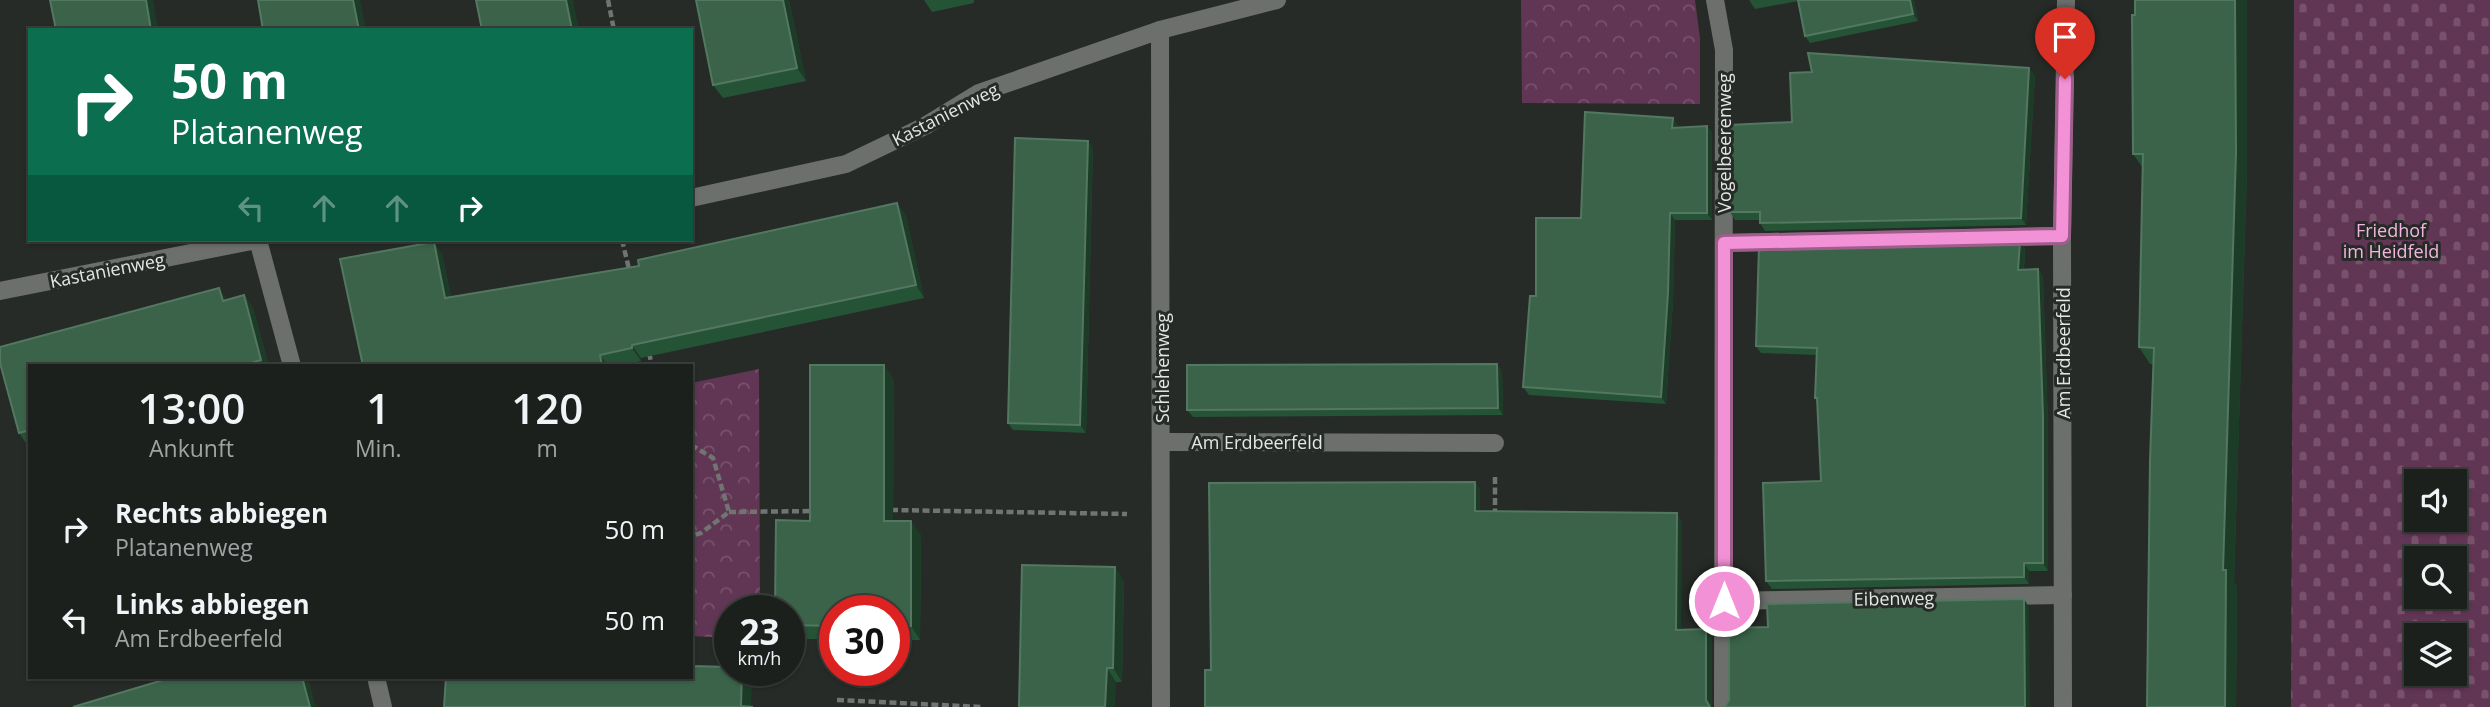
<!DOCTYPE html>
<html lang="de">
<style>
:root{--surface:#1c201d;--page:#252826;--text:#f1f3f6;--muted:#a0a3a4;--line:#3a3e3b}
body{margin:0;font-family:"Open Sans",sans-serif;background:var(--page);color:var(--text);height:100vh;display:flex;flex-direction:column;font-size:26px;white-space:nowrap}
*{box-sizing:border-box;margin:0}
p{font-size:23px;color:var(--muted)}
.icon{flex:none;width:38px;height:38px;fill:none;stroke:currentColor;stroke-width:2;stroke-linecap:round;stroke-linejoin:round}
.map{position:relative;flex:1;overflow:hidden}
.details{position:absolute;left:28px;top:364px;width:665px;height:315px;display:flex;flex-direction:column;background:var(--surface);border-radius:0px;box-shadow:0 2px 5px #0004,0 0 0 2px var(--line)}
.details>*{flex:none}
.banner{position:absolute;left:28px;top:28px;width:665px;height:214px;border-radius:0px;box-shadow:0 2px 5px #0004,0 0 0 2px var(--line);background:#0b6e4f;color:#fff;overflow:hidden}
.tools{position:absolute;left:2404px;top:469px;display:grid;gap:14px}
.tools a{display:grid;place-items:center;width:63px;height:63px;border-radius:0px;background:var(--surface);box-shadow:0 2px 5px #0004,0 0 0 2px var(--line);font-size:35px}
.speed{position:absolute;left:714px;top:595px;display:flex;gap:14px;font-size:35px;font-weight:700;text-align:center}
.speed>*{display:grid;place-content:center;width:91px;height:91px;border-radius:50%;background:var(--surface);box-shadow:0 2px 5px #0004,0 0 0 2px var(--line);line-height:1}
.speed small{font-size:18px;font-weight:400}
.speed .limit{border:10px solid #d22;background:#fff;color:#111}
.pin{position:absolute;display:grid;place-items:center;width:60px;height:60px;color:#fff;margin:-72px -30px;border-radius:50% 50% 50% 0;rotate:-45deg;box-shadow:0 0 7px #0007}
.pin .icon{rotate:45deg}
.me{position:absolute;width:77px;margin:-38px;rotate:0deg;stroke-linejoin:round;filter:drop-shadow(0 0 5px #0008)}
.turn{display:flex;align-items:center;gap:24px;height:147px;padding:0 28px;font-size:32px}
.turn .icon{width:91px;height:91px;stroke-width:2.5}
.turn b{display:block;font-size:49px;line-height:60px}
.lanes{display:flex;align-items:center;height:66px;padding:0 28px;background:#0003;justify-content:center;gap:35px;direction:ltr}
.lanes .off{opacity:.35}
.eta{display:flex;justify-content:space-evenly;align-items:center;height:119px;text-align:center}
.eta b{font-size:42px;font-weight:600;line-height:49px}
ul{padding:0;list-style:none}
li{display:flex;align-items:center;gap:21px;height:91px;padding:0 28px}
li div{flex:1}
li b{display:block;font-size:26px}
li em{font-style:normal}
.map>svg:first-child{display:block}
</style>
<div class="map">
<svg width="2490" height="707" viewBox="0 0 2490 707">
<defs>
<pattern id="cemetery-stones" width="16" height="16" patternUnits="userSpaceOnUse" patternTransform="scale(1.75)"><rect width="16" height="16" fill="#613554"/><path d="M2 7V4a2 2 0 0 1 4 0v3zM10 15v-3a2 2 0 0 1 4 0v3z" fill="#78526c"/></pattern>
<pattern id="park-crowns" width="20" height="18" patternUnits="userSpaceOnUse" patternTransform="scale(1.75)"><rect width="20" height="18" fill="#613554"/><path d="M2 6a3 3 0 1 1 6 0M12 15a3 3 0 1 1 6 0" fill="none" stroke="#78526c"/></pattern>
</defs>
<rect width="100%" height="100%" fill="#262b27"/>
<!-- cemetery -->
<path fill="url(#cemetery-stones)" fill-rule="evenodd" d="M2294,0H2490V707H2291ZM2417,481H2455V520H2417ZM2417,558H2455V597H2417ZM2417,635H2455V674H2417Z"/>
<!-- park -->
<g fill="url(#park-crowns)">
<polygon points="1521,0 1695,0 1700,38 1700,104 1522,103"/>
<polygon points="759,369 760,611 730,611 730,638 691,636 691,383"/>
</g>
<g fill="none" stroke-linecap="round" stroke-linejoin="round">
<!-- path -->
<g stroke="#707571" stroke-width="4.5" stroke-dasharray="7 3.5" stroke-linecap="butt">
<polyline points="608,0 614,30"/>
<polyline points="622,240 630,273"/>
<polyline points="649,353 652,366"/>
<polyline points="691,445 713,458 729,512 701,533 691,536"/>
<polyline points="1495,477 1495,517"/>
<polyline points="891,510 1127,514"/>
<polyline points="729,512 815,511"/>
<polyline points="837,700 982,707"/>
</g>
<!-- minor -->
<g stroke="#6c6f6c" stroke-width="18">
<polyline points="1715,0 1724,50 1723,707"/>
<polyline points="1160,30 1161,707"/>
<polyline points="691,198 846,164 925,126 979,93 1160,30 1277,0"/>
<polyline points="258,240 292,366"/>
<polyline points="1724,243 2062,236"/>
<polyline points="0,291 256,240"/>
<polyline points="1162,442 1495,443"/>
<polyline points="1724,601 2063,595"/>
<polyline points="376,677 383,707"/>
<polyline points="2063,707 2062,236 2066,0"/>
</g>
</g>
<!-- wall -->
<g fill="#255336">
<polygon points="696,0 789,0 806,81 723,98 713,85"/>
<polygon points="924,0 974,0 974,3 932,12"/>
<polygon points="1749,0 1914,0 1918,21 1810,43 1805,36 1798,1 1755,9"/>
<polygon points="2135,15 2247,170 2234,582 2237,586 2236,707 2147,707 2153,364 2150,364 2139,347 2143,168 2133,154"/>
<polygon points="2035,75 2026,225 1765,231 1760,223 1760,220 1735,220 1730,212 1792,122"/>
<polygon points="1678,125 1678,127 1707,126 1712,133 1712,220 1675,220 1673,301 1666,404 1529,395 1523,387 1536,296 1581,218"/>
<polygon points="1093,148 1086,433 1013,430 1008,423"/>
<polygon points="897,203 906,216 924,298 641,358 641,361 618,366 363,366 442,254 451,297 639,266"/>
<polygon points="2025,248 2024,270 2038,269 2043,277 2048,425 2048,571 2029,571 2029,584 1772,589 1766,581 1821,481 1817,401 1815,398 1817,355 1761,353 1756,346"/>
<polygon points="219,288 227,300 244,295 253,308 269,366 30,366 30,446 28,446 19,433 0,363 0,347"/>
<polygon points="1502,371 1503,415 1193,417 1187,410"/>
<polygon points="894,379 893,521 921,535 920,640 894,640 894,611 835,611 835,639 789,639 789,611 810,521"/>
<polygon points="1124,581 1122,682 1116,682 1019,707"/>
</g>
<!-- shaded-wall -->
<g fill="#1d3c28">
<polygon points="146,0 153,0 158,30 151,30"/>
<polygon points="353,0 360,0 366,30 359,30"/>
<polygon points="566,0 573,0 579,30 572,30"/>
<polygon points="783,0 789,0 806,81 797,68"/>
<polygon points="1910,0 1914,0 1918,21 1913,14"/>
<polygon points="2235,0 2247,0 2247,170 2234,582 2237,586 2236,707 2225,707 2223,570"/>
<polygon points="2029,68 2035,75 2026,225 2021,218"/>
<polygon points="1673,118 1678,125 1678,135 1672,128"/>
<polygon points="1707,126 1712,133 1712,220 1707,213"/>
<polygon points="1088,141 1093,148 1086,433 1080,425"/>
<polygon points="897,203 906,216 924,298 916,285"/>
<polygon points="1670,213 1675,220 1673,301 1666,404 1661,397"/>
<polygon points="2020,241 2025,248 2023,278 2018,270"/>
<polygon points="434,242 442,254 454,311 445,298"/>
<polygon points="2038,269 2043,277 2048,425 2048,571 2043,563"/>
<polygon points="219,288 228,301 223,301"/>
<polygon points="244,295 253,308 269,366 266,366 261,360"/>
<polygon points="632,345 641,358 641,361 632,348"/>
<polygon points="600,355 608,366 602,366"/>
<polygon points="1497,364 1502,371 1503,415 1498,408"/>
<polygon points="884,365 894,379 893,534 884,521"/>
<polygon points="1475,482 1480,489 1480,518 1475,511"/>
<polygon points="1677,513 1682,521 1681,637 1676,630"/>
<polygon points="911,521 921,535 920,640 911,626"/>
<polygon points="2024,563 2029,571 2029,584 2024,577"/>
<polygon points="1115,567 1124,581 1122,682 1113,668"/>
<polygon points="2024,599 2029,607 2030,707 2025,707"/>
<polygon points="1706,629 1712,636 1712,707 1710,707 1706,700"/>
<polygon points="1107,668 1116,682 1115,707 1105,707"/>
<polygon points="742,670 744,670 752,681 751,707 741,707"/>
<polygon points="302,677 308,677 316,707 310,707"/>
</g>
<!-- building -->
<g fill="#3a6349" stroke="#547761" stroke-width="2">
<polygon points="50,0 146,0 151,30 56,30"/>
<polygon points="258,0 353,0 359,30 263,30"/>
<polygon points="476,0 566,0 572,30 482,30"/>
<polygon points="696,0 783,0 797,68 713,85"/>
<polygon points="1798,0 1910,0 1913,14 1805,36"/>
<polygon points="2135,0 2235,0 2236,153 2223,570 2226,570 2225,707 2147,707 2150,461 2154,348 2139,347 2143,154 2133,154 2132,15 2135,15"/>
<polygon points="1808,53 2029,68 2021,218 1760,223 1760,212 1730,212 1730,125 1792,122 1790,73 1812,72"/>
<polygon points="1585,112 1673,118 1672,128 1707,126 1707,213 1670,213 1668,293 1661,397 1523,387 1530,296 1536,296 1536,218 1581,218"/>
<polygon points="1015,138 1088,141 1080,425 1008,423"/>
<polygon points="897,203 916,285 632,345 632,348 600,355 602,366 363,366 340,259 434,242 445,298 639,266 638,260"/>
<polygon points="2020,241 2018,270 2038,269 2043,417 2043,563 2024,563 2024,577 1766,581 1763,483 1821,481 1817,398 1815,398 1817,348 1756,346 1759,246"/>
<polygon points="219,288 223,301 244,295 261,360 240,366 30,366 30,430 19,433 0,363 0,347"/>
<polygon points="1497,364 1498,408 1187,410 1187,365"/>
<polygon points="810,365 884,365 884,521 911,521 911,626 894,626 894,611 835,611 835,626 789,625 789,611 775,611 776,520 810,521"/>
<polygon points="1475,482 1475,511 1677,513 1676,630 1706,629 1706,700 1710,707 1205,707 1205,670 1211,670 1209,483"/>
<polygon points="1022,565 1115,567 1113,668 1107,668 1105,707 1019,707"/>
<polygon points="2024,599 2025,707 1725,707 1729,700 1729,628 1768,627 1767,604"/>
<polygon points="691,666 730,667 730,670 742,670 741,706 753,707 444,707 446,677 691,677"/>
<polygon points="173,677 302,677 310,707 73,707"/>
</g>
<g fill="none" stroke-linecap="round" stroke-linejoin="round">
<defs>
<polyline id="route" points="1724,601 1724,243 2062,236 2065,79"/>
</defs>
<!-- route casing -->
<use href="#route" stroke="#9e5e8b" stroke-width="18"/>
<!-- route -->
<use href="#route" stroke="#f391d6" stroke-width="12"/>
</g>
<g text-anchor="middle" dominant-baseline="central" stroke-width="6" stroke-linejoin="round" paint-order="stroke">
<!-- street labels -->
<g font-size="18" fill="#e3e6e4" stroke="#262b27">
<text transform="translate(945 114) rotate(-27)">Kastanienweg</text>
<text transform="translate(1724 143) rotate(-90)">Vogelbeerenweg</text>
<text transform="translate(107 270) rotate(-11)">Kastanienweg</text>
<text transform="translate(2063 353) rotate(-90)">Am Erdbeerfeld</text>
<text transform="translate(1162 368) rotate(-90)">Schlehenweg</text>
<text x="1257" y="442">Am Erdbeerfeld</text>
<text transform="translate(1894 598) rotate(-1)">Eibenweg</text>
</g>
<!-- park labels -->
<g font-size="18" fill="#f4b4e0" stroke="#262b27">
<text x="2391" y="230">Friedhof<tspan x="2391" dy="21">im Heidfeld</tspan></text>
</g>
</g>
</svg>
<div class="tools">
<a><svg class="icon" aria-label="sound" viewBox="0 0 24 24"><path d="M4 9h4l5-4v14l-5-4H4zM17 9q2 3 0 6"/></svg></a>
<a><svg class="icon" aria-label="search" viewBox="0 0 24 24"><circle cx="10" cy="10" r="6"/><path d="M15 15l6 6"/></svg></a>
<a><svg class="icon" aria-label="layers" viewBox="0 0 24 24"><path d="M12 4l9 5-9 5-9-5zM3 14l9 5 9-5"/></svg></a>
</div>
<div class="speed"><div>23<small>km/h</small></div><div class="limit">30</div></div>
<div class="pin" style="left:2065px;top:79px;background:#d93025"><svg class="icon" aria-label="arrive" viewBox="0 0 24 24"><path d="M6 21V4h12l-3 4 3 4H6"/></svg></div>
<svg class="me" style="left:1724px;top:601px" viewBox="-20 -20 40 40"><circle r="17" fill="#f391d6" stroke="#fff" stroke-width="3"/><path d="M0-11L8 9 0 5-8 9z" fill="#fff"/></svg>
<div class="banner">
<div class="turn"><svg class="icon" aria-label="right" viewBox="0 0 24 24"><path d="M7 20v-9h11M14 6l5 5-5 5"/></svg><div><b>50 m</b>Platanenweg</div></div>
<div class="lanes"><svg class="icon off" aria-label="left" viewBox="0 0 24 24"><path d="M17 20v-9H6M10 6l-5 5 5 5"/></svg><svg class="icon off" aria-label="ahead" viewBox="0 0 24 24"><path d="M12 20V5M6 11l6-6 6 6"/></svg><svg class="icon off" aria-label="ahead" viewBox="0 0 24 24"><path d="M12 20V5M6 11l6-6 6 6"/></svg><svg class="icon" aria-label="right" viewBox="0 0 24 24"><path d="M7 20v-9h11M14 6l5 5-5 5"/></svg></div>
</div>
<section class="details">
<div class="eta">
<div><b>13:00</b><p>Ankunft</p></div>
<div><b>1</b><p>Min.</p></div>
<div><b>120</b><p>m</p></div>
</div>
<ul>
<li><svg class="icon" aria-label="right" viewBox="0 0 24 24"><path d="M7 20v-9h11M14 6l5 5-5 5"/></svg><div><b>Rechts abbiegen</b><p>Platanenweg</p></div><em>50 m</em></li>
<li><svg class="icon" aria-label="left" viewBox="0 0 24 24"><path d="M17 20v-9H6M10 6l-5 5 5 5"/></svg><div><b>Links abbiegen</b><p>Am Erdbeerfeld</p></div><em>50 m</em></li>
</ul>
</section>
</div>
